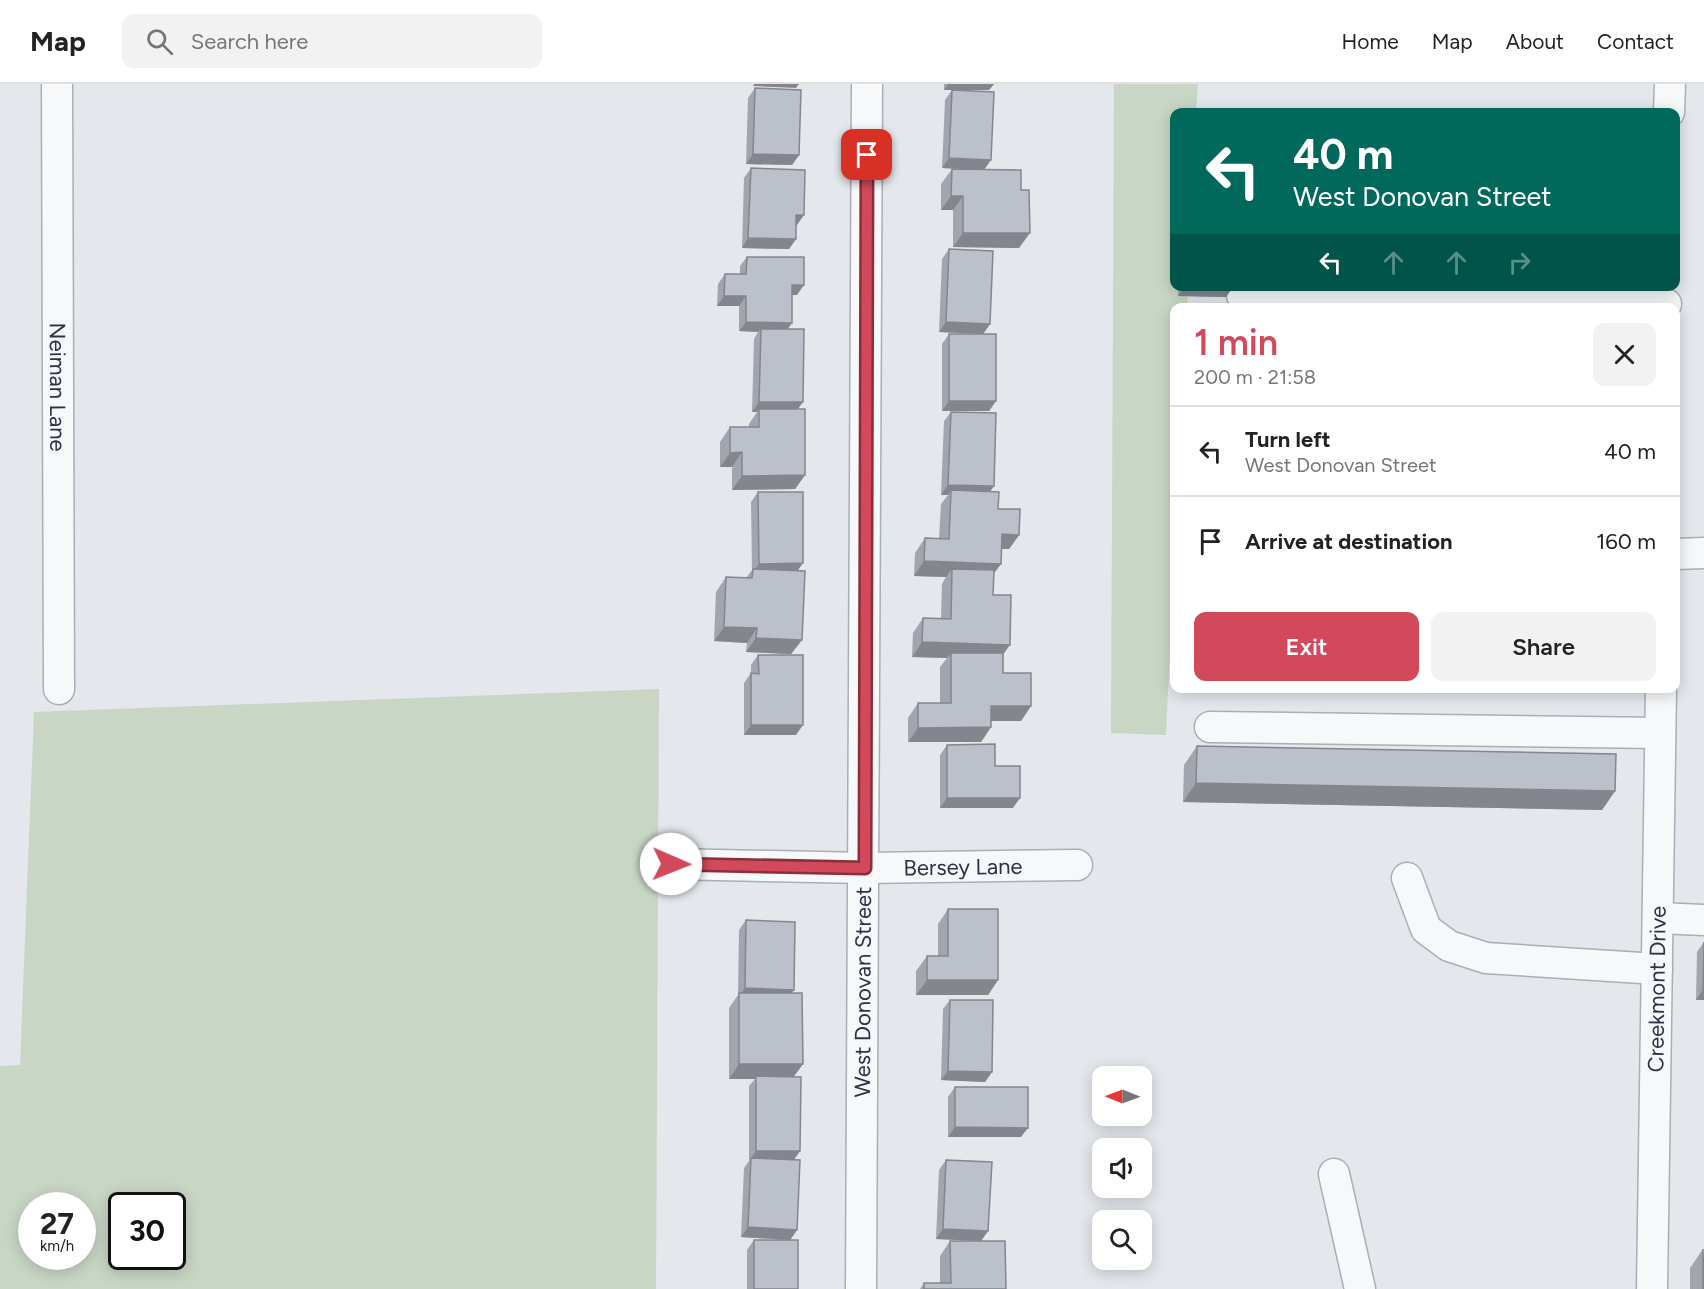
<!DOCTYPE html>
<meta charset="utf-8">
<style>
:root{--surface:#fff;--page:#f2f2f2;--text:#222;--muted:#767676;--line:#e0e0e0;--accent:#d1495b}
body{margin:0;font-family:Figtree,sans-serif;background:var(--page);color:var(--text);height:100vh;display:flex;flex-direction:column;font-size:22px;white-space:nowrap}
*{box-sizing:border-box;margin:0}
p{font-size:20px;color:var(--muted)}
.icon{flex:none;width:33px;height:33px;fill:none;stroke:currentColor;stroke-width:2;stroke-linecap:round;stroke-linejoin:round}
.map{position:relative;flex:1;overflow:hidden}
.panel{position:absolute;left:1170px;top:219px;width:510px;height:390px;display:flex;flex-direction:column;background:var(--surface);border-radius:12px;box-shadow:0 3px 15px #0003}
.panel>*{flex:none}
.guide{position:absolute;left:1170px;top:24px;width:510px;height:183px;border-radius:12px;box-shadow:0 3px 15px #0003;background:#00695c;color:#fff;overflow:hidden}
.needle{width:39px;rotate:271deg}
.fabs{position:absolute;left:1092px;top:982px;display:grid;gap:12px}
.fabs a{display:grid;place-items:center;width:60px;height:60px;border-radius:12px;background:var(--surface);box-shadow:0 3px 15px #0003;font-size:30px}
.speed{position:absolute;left:18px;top:1108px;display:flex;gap:12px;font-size:30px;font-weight:700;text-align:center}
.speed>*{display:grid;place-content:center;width:78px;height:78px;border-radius:50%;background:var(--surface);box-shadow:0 3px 15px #0003;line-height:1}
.speed small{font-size:15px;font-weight:400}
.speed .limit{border:3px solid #111;border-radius:9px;background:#fff;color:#111}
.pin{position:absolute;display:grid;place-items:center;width:51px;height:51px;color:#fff;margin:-26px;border-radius:12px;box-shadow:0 3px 9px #0006}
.me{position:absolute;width:66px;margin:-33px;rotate:91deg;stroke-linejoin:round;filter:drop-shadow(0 0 4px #0008)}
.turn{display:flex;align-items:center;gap:21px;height:126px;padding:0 24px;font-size:27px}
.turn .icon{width:78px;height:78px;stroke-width:2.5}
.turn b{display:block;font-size:42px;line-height:51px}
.lanes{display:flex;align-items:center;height:57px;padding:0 24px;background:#0003;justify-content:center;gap:30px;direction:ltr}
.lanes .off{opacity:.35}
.round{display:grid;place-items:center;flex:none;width:63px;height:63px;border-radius:12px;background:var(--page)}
.overview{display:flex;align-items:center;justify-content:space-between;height:102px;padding:0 24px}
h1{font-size:36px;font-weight:600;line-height:45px;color:var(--accent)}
.cta{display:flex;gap:12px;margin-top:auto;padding:12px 24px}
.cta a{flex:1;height:69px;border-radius:12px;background:var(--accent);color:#fff;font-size:24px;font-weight:600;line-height:69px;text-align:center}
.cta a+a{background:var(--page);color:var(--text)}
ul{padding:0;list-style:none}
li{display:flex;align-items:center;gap:18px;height:90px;padding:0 24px;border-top:2px solid var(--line)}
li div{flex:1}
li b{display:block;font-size:22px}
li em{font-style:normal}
header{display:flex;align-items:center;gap:36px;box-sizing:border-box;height:84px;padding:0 30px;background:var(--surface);border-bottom:2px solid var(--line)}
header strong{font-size:28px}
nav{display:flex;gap:33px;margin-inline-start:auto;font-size:21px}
.search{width:420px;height:54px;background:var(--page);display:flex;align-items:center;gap:15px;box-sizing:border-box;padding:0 21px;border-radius:12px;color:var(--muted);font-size:22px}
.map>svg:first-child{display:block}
</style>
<header>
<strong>Map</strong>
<div class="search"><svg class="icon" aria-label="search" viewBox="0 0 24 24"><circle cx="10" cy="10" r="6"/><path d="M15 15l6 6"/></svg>Search here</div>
<nav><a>Home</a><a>Map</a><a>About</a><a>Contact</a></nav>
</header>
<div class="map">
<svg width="1704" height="1205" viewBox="0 0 1704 1205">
<rect width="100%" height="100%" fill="#e4e7ec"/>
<!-- green -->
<g fill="#c9d6c5" fill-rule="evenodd">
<polygon points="1114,0 1198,0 1196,28 1174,28 1174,202 1188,203 1187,223 1174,224 1174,475 1166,651 1111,649"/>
<path d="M659,605L656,1205H0V982L20,981L34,628ZM32,1122H82V1173H32ZM122,1122H172V1173H122Z"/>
</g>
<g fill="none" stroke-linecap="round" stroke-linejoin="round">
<defs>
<g id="minor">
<path id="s1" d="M57,0L59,605"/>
<polyline points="1669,28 1670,0"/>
<polyline points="1242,211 1666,220"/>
<polyline points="1676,470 1704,469"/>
<polyline points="1210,643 1660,649"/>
<path id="s2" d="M671,780L865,784L1077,781"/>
<polyline points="1407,794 1426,845 1449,862 1486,874 1657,885"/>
<polyline points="1658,834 1704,836"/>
<polyline points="1334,1090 1360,1205"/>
<path id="s3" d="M861,1205L867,0"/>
<path id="s4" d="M1652,1205L1661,604"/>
</g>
</defs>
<!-- minor casing -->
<use href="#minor" stroke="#a9aeb7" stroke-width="33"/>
<!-- minor -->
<use href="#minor" stroke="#f7f8fa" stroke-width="30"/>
</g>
<!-- wall -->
<g fill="#a1a5ae">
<polygon points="944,0 994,0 989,6 953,6 984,86 1019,164 953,163 953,126 941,126 941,100 952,85 978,86 942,84 945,16 952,6 944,6"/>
<polygon points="755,4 799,71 792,81 746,80 748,14"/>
<polygon points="751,84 804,131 796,141 796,155 789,165 742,164 744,94"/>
<polygon points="949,165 990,240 983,250 939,248 942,175"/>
<polygon points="747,173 797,211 792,211 787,245 798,325 805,391 795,405 732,406 732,383 720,383 720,358 730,343 749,343 749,340 757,328 752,328 754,255 758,248 739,247 739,222 717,222 718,200 725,190 740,190 740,182"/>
<polygon points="1178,202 1233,202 1226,213 1178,212"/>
<polygon points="949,250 996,317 989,327 942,327 942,260"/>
<polygon points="951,328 998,425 1019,451 1009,465 1001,465 994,490 993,511 1003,571 1003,589 1031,622 1021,637 991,637 991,643 981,658 908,658 908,634 918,619 940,619 940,583 947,574 912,573 913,549 923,534 941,535 942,500 946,493 914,492 915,469 925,454 939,455 941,420 948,411 941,411 944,337"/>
<polygon points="758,408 798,486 802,556 791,570 746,568 747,559 714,557 716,508 726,493 746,494 752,486 751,418"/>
<polygon points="758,571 796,651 744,651 744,599 751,589 751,581"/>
<polygon points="947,661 995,682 1013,724 940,724 940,671"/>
<polygon points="1197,662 1615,707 1602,726 1183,718 1184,681"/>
<polygon points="948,825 998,896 988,911 916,911 916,887 927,872 938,872 938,840"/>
<polygon points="746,836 794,906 791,909 803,980 794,992 800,1067 794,1075 797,1146 790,1156 741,1153 744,1084 749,1077 749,1002 755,995 729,995 729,924 738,911 739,846"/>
<polygon points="1704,858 1704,916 1696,916 1697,868"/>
<polygon points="950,916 992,988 985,998 941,996 943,925"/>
<polygon points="955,1003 1021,1053 948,1053 948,1013"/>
<polygon points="946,1076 988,1147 981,1157 936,1155 939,1086"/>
<polygon points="754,1156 798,1205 747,1205 747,1166"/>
<polygon points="950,1157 1006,1205 920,1205 924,1199 940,1199 940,1172"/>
<polygon points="1703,1165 1704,1205 1690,1205 1690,1184"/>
</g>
<!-- shaded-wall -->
<g fill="#83868d">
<polygon points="754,0 799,0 796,4 753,2"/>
<polygon points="948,0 994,0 989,6 944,6"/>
<polygon points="753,70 799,71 792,81 746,80"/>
<polygon points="949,74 991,76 984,86 942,84"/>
<polygon points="951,112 963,112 953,126 941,126"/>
<polygon points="796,131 804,131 797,141 790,141"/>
<polygon points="963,149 1030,149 1019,164 953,163"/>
<polygon points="748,154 796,155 789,165 742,164"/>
<polygon points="792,201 804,201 797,211 785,211"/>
<polygon points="1185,202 1233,203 1226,213 1178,212"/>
<polygon points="724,212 746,212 739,222 717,222"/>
<polygon points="746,238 792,239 785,249 761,245 758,248 739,247"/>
<polygon points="946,238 990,240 983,250 939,248"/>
<polygon points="949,317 996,317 989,327 942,327"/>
<polygon points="759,318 803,318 796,328 759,325 757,328 752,328"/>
<polygon points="742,368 732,383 720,383 730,369"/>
<polygon points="805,391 795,405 732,406 742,392"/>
<polygon points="948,401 994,402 987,412 951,406 948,411 941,411"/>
<polygon points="1002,450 1019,451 1009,465 992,465"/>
<polygon points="924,477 1001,480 990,495 952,485 946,493 914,492"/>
<polygon points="803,479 796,489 752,489 759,480"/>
<polygon points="724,543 757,544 747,559 714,557"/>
<polygon points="756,554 802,556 791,570 746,568"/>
<polygon points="922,558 1010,561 999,576 951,569 947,574 912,573"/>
<polygon points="1396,604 1606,604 1603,608"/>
<polygon points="991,622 1031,622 1021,637 981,637"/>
<polygon points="751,641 803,641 796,651 744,651"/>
<polygon points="991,643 981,658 908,658 918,644"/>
<polygon points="1196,699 1615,707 1602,726 1183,718"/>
<polygon points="947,714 1020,714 1013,724 940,724"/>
<polygon points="927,896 998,896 988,911 916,911"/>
<polygon points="745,904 794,906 787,915 739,912"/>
<polygon points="1703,906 1704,906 1704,916 1696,916"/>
<polygon points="739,980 803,980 792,995 756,992 755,995 729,995"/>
<polygon points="948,987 992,988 985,998 941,996"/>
<polygon points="955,1043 1028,1044 1021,1053 948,1053"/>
<polygon points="756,1067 800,1067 793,1077 751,1074"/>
<polygon points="748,1143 797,1146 790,1156 741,1153"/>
<polygon points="943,1145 988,1147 981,1157 936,1155"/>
</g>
<!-- building -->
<g fill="#bbc0ca" stroke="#83868d" stroke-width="1.5">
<polygon points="755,4 801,6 799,71 753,70"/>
<polygon points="952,6 994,8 991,76 949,74"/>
<polygon points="751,84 805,86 804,131 796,131 796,155 748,154"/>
<polygon points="952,85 1021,86 1021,106 1029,106 1030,149 963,149 963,112 951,112"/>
<polygon points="949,165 993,167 990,240 946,238"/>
<polygon points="747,173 804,173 804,201 792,201 792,239 746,238 746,212 724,212 725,190 746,190"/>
<polygon points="1190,202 1233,202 1233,203"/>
<polygon points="761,245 804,245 803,318 759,318"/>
<rect x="949" y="250" width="47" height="67"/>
<polygon points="759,325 805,325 805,391 742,392 742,368 730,369 730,343 759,343"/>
<polygon points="951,328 996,329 994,402 948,401"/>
<polygon points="951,406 999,408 998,425 1020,425 1019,451 1002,450 1001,480 924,477 925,454 949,455"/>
<polygon points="758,408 803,408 803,479 759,480"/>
<polygon points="753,485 805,487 802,556 756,554 757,544 724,543 726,493 752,494"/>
<polygon points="952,485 994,486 993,511 1011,511 1010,561 922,558 923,534 951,535"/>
<polygon points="951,569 1003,569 1003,589 1031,589 1031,622 991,622 991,643 918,644 918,619 951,619"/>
<polygon points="758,571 803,571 803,641 751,641 751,589 759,590"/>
<polygon points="995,660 995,682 1020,682 1020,714 947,714 947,661"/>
<polygon points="1197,662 1616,670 1615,707 1196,699"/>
<polygon points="948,825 998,825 998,896 927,896 927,872 948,872"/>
<polygon points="746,836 795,838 794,906 745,904"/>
<polygon points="1704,858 1704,906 1703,906"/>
<polygon points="739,909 802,909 803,980 739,980"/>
<polygon points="950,916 993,916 992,988 948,987"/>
<polygon points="756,992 801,993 800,1067 756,1067"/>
<polygon points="955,1003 1028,1003 1028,1044 955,1043"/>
<polygon points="751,1074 800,1076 797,1146 748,1143"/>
<polygon points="946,1076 992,1078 988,1147 943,1145"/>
<rect x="754" y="1156" width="44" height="49"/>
<polygon points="950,1157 1005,1157 1006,1205 924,1205 924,1199 951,1199"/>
<polygon points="1703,1165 1704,1205 1703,1205"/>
</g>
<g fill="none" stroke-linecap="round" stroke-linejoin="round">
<defs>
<polyline id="route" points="671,780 865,784 867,71"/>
</defs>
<!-- route casing -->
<use href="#route" stroke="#882f3b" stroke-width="15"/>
<!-- route -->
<use href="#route" stroke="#d1495b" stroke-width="10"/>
</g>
<g text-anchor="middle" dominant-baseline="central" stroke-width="5" stroke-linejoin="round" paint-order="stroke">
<!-- street labels -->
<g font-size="22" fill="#2b3445" stroke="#f4f6f9">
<text stroke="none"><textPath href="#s1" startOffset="303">Neiman Lane</textPath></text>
<text stroke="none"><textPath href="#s2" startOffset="292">Bersey Lane</textPath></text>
<text stroke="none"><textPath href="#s4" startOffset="300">Creekmont Drive</textPath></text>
<text stroke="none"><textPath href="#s3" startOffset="297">West Donovan Street</textPath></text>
</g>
</g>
</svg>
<div class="fabs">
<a><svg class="needle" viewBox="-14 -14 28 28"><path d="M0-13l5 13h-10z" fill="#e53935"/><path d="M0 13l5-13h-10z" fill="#767676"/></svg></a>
<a><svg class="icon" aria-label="sound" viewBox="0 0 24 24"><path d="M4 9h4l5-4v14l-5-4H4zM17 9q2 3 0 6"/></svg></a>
<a><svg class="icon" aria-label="search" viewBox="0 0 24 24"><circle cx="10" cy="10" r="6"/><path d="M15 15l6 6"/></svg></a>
</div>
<div class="speed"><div>27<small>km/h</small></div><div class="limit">30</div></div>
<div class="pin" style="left:867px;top:71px;background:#d93025"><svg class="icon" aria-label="arrive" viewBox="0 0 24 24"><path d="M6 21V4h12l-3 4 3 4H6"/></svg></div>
<svg class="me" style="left:671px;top:780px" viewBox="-20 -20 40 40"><circle r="19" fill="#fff"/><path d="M0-13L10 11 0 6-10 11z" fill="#d1495b"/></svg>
<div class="guide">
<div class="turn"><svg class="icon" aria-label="left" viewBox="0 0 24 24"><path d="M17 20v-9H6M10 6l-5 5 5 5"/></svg><div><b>40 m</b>West Donovan Street</div></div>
<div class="lanes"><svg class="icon" aria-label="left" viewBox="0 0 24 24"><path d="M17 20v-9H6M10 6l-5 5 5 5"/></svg><svg class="icon off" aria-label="ahead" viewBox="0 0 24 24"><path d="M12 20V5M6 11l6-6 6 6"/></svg><svg class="icon off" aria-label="ahead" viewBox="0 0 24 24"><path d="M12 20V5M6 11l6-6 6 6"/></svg><svg class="icon off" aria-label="right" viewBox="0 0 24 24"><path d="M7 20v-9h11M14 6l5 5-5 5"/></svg></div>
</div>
<section class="panel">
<div class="overview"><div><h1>1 min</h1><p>200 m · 21:58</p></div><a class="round"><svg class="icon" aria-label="close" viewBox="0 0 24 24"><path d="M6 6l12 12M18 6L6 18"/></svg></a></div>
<ul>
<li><svg class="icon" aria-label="left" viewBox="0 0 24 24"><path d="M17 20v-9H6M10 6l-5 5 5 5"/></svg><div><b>Turn left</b><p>West Donovan Street</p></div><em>40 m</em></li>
<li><svg class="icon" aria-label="arrive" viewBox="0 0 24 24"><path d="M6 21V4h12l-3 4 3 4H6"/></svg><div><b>Arrive at destination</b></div><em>160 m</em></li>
</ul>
<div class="cta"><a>Exit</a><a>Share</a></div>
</section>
</div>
